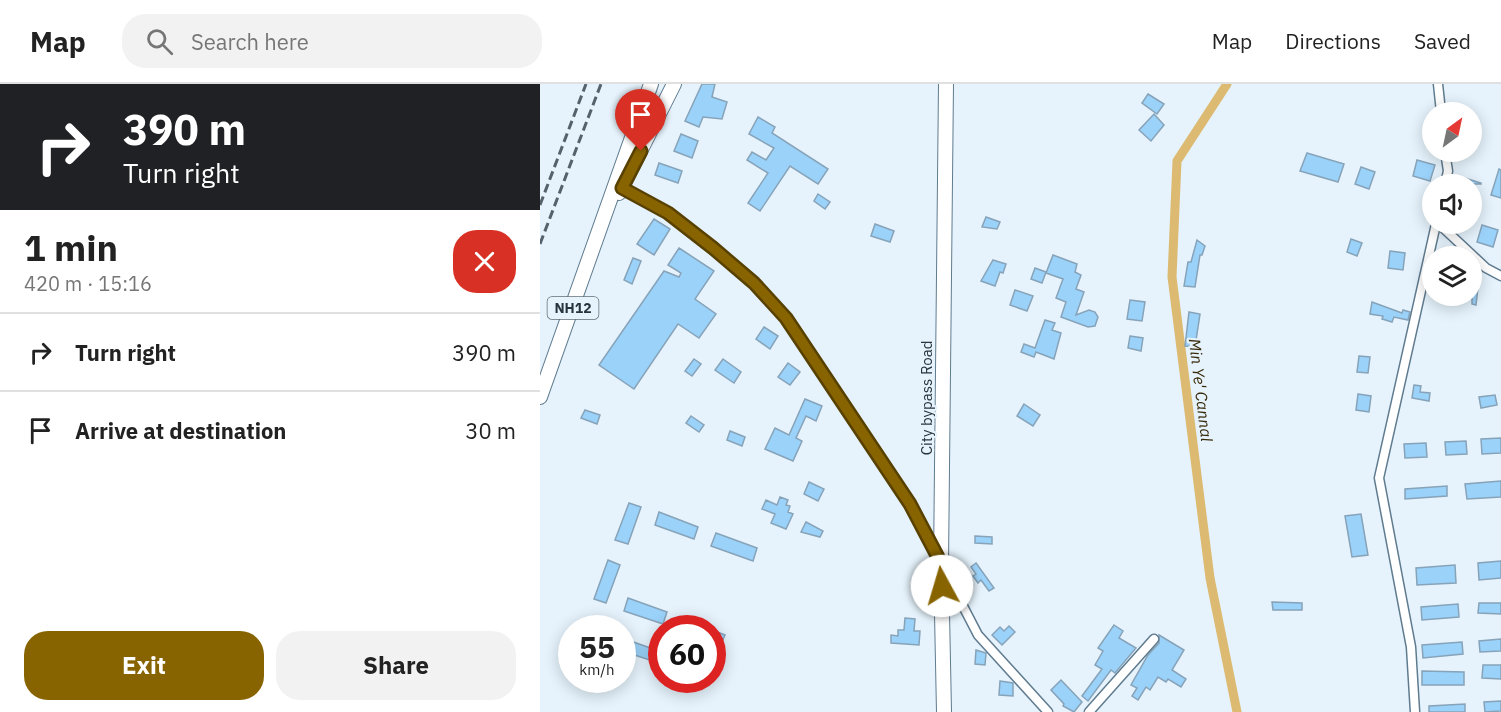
<!DOCTYPE html>
<meta charset="utf-8">
<style>
:root{--surface:#fff;--page:#f2f2f2;--text:#222;--muted:#767676;--line:#e0e0e0;--accent:#876400}
body{margin:0;font-family:"IBM Plex Sans",sans-serif;background:var(--page);color:var(--text);height:100vh;display:flex;flex-direction:column;font-size:22px;white-space:nowrap}
*{box-sizing:border-box;margin:0}
p{font-size:20px;color:var(--muted)}
.icon{flex:none;width:33px;height:33px;fill:none;stroke:currentColor;stroke-width:2;stroke-linecap:round;stroke-linejoin:round}
.map{position:relative;flex:1;overflow:hidden}
.side{display:flex;flex-direction:column;background:var(--surface);width:540px}
.side>*{flex:none}
.banner{background:#202124;color:#fff;overflow:hidden}
.needle{width:39px;rotate:33deg}
.tools{position:absolute;left:882px;top:18px;display:grid;gap:12px}
.tools a{display:grid;place-items:center;width:60px;height:60px;border-radius:50%;background:var(--surface);box-shadow:0 3px 15px #0003;font-size:30px}
.speed{position:absolute;left:18px;top:531px;display:flex;gap:12px;font-size:30px;font-weight:700;text-align:center}
.speed>*{display:grid;place-content:center;width:78px;height:78px;border-radius:50%;background:var(--surface);box-shadow:0 3px 15px #0003;line-height:1}
.speed small{font-size:15px;font-weight:400}
.speed .limit{border:9px solid #d22;background:#fff;color:#111}
.pin{position:absolute;display:grid;place-items:center;width:51px;height:51px;color:#fff;margin:-62px -26px;border-radius:50% 50% 50% 0;rotate:-45deg;box-shadow:0 0 6px #0007}
.pin .icon{rotate:45deg}
.me{position:absolute;width:66px;margin:-33px;rotate:354deg;stroke-linejoin:round;filter:drop-shadow(0 0 4px #0008)}
.turn{display:flex;align-items:center;gap:21px;height:126px;padding:0 24px;font-size:27px}
.turn .icon{width:78px;height:78px;stroke-width:2.5}
.turn b{display:block;font-size:42px;line-height:51px}
.round{display:grid;place-items:center;flex:none;width:63px;height:63px;border-radius:24px;background:var(--page)}
.head{display:flex;align-items:center;justify-content:space-between;height:102px;padding:0 24px}
h1{font-size:36px;font-weight:800;line-height:45px}
.button{display:flex;gap:12px;margin-top:auto;padding:12px 24px}
.button a{flex:1;height:69px;border-radius:24px;background:var(--accent);color:#fff;font-size:24px;font-weight:800;line-height:69px;text-align:center}
.button a+a{background:var(--page);color:var(--text)}
ul{padding:0;list-style:none}
li{display:flex;align-items:center;gap:18px;height:78px;padding:0 24px;border-top:2px solid var(--line)}
li div{flex:1}
li b{display:block;font-size:22px}
li em{font-style:normal}
header{display:flex;align-items:center;gap:36px;box-sizing:border-box;height:84px;padding:0 30px;background:var(--surface);border-bottom:2px solid var(--line)}
header strong{font-size:28px}
nav{display:flex;gap:33px;margin-inline-start:auto;font-size:21px}
.search{width:420px;height:54px;background:var(--page);display:flex;align-items:center;gap:15px;box-sizing:border-box;padding:0 21px;border-radius:24px;color:var(--muted);font-size:22px}
main{display:flex;flex:1;min-height:0}
.map>svg:first-child{display:block}
</style>
<header>
<strong>Map</strong>
<div class="search"><svg class="icon" aria-label="search" viewBox="0 0 24 24"><circle cx="10" cy="10" r="6"/><path d="M15 15l6 6"/></svg>Search here</div>
<nav><a>Map</a><a>Directions</a><a>Saved</a></nav>
</header>
<main>
<section class="side">
<div class="banner">
<div class="turn"><svg class="icon" aria-label="right" viewBox="0 0 24 24"><path d="M7 20v-9h11M14 6l5 5-5 5"/></svg><div><b>390 m</b>Turn right</div></div>
</div>
<div class="head"><div><h1>1 min</h1><p>420 m · 15:16</p></div><a class="round" style="background:#d93025;color:#fff"><svg class="icon" aria-label="close" viewBox="0 0 24 24"><path d="M6 6l12 12M18 6L6 18"/></svg></a></div>
<ul>
<li><svg class="icon" aria-label="right" viewBox="0 0 24 24"><path d="M7 20v-9h11M14 6l5 5-5 5"/></svg><div><b>Turn right</b></div><em>390 m</em></li>
<li><svg class="icon" aria-label="arrive" viewBox="0 0 24 24"><path d="M6 21V4h12l-3 4 3 4H6"/></svg><div><b>Arrive at destination</b></div><em>30 m</em></li>
</ul>
<div class="button"><a>Exit</a><a>Share</a></div>
</section>
<div class="map">
<svg width="961" height="628" viewBox="0 0 961 628">
<rect width="100%" height="100%" fill="#e6f3fc"/>
<g fill="none" stroke-linecap="round" stroke-linejoin="round">
<!-- canal -->
<polyline stroke="#dcba72" stroke-width="9" points="687,0 637,77 632,193 670,494 697,628"/>
</g>
<!-- building -->
<g fill="#9bd2f9" stroke="#86a3b9" stroke-width="1.5">
<polygon points="162,0 175,0 172,13 187,18 182,35 163,33 159,43 145,37"/>
<polygon points="608,10 624,20 617,30 602,19"/>
<polygon points="614,30 624,41 611,57 599,46"/>
<polygon points="218,33 235,43 232,49 288,85 278,100 250,82 220,127 208,119 228,89 207,76 212,68 226,76 234,64 209,50"/>
<polygon points="141,50 158,57 152,74 134,67"/>
<polygon points="767,69 804,80 798,98 760,87"/>
<polygon points="877,76 895,81 890,97 873,92"/>
<polygon points="119,79 142,87 138,99 115,91"/>
<polygon points="821,83 835,88 829,105 815,100"/>
<polygon points="959,85 961,86 961,114 951,111"/>
<polygon points="918,92 941,99 941,100 915,100"/>
<polygon points="278,110 290,118 285,125 274,117"/>
<polygon points="446,133 460,138 457,145 442,143"/>
<polygon points="114,135 130,145 114,171 97,160"/>
<polygon points="335,140 354,147 350,158 331,152"/>
<polygon points="942,141 958,146 953,163 937,158"/>
<polygon points="811,155 822,159 817,172 807,168"/>
<polygon points="657,156 665,162 662,171 660,171 655,203 644,202 648,178 651,178"/>
<polygon points="139,164 174,187 155,215 176,230 159,254 138,240 94,305 59,281 124,187 139,193 141,189 128,181"/>
<polygon points="850,167 865,169 863,186 848,184"/>
<polygon points="513,171 537,180 535,188 541,191 536,205 544,208 536,231 549,226 555,228 558,233 555,242 548,243 521,233 526,218 516,214 523,195 506,189"/>
<polygon points="93,174 101,177 92,200 84,196"/>
<polygon points="453,176 466,180 463,189 460,188 455,202 441,197"/>
<polygon points="495,184 506,188 502,199 491,195"/>
<polygon points="932,194 939,195 936,221 932,220"/>
<polygon points="475,206 493,212 487,227 470,221"/>
<polygon points="590,216 605,218 602,237 587,235"/>
<polygon points="832,218 862,229 863,226 870,228 868,236 854,233 852,238 842,235 843,232 830,230"/>
<polygon points="649,228 660,230 655,263 645,262"/>
<polygon points="505,236 515,239 512,246 521,249 514,275 496,268 494,273 481,268 484,260 495,264"/>
<polygon points="224,243 238,252 230,265 216,255"/>
<polygon points="590,252 603,254 601,267 588,264"/>
<polygon points="819,272 830,273 828,289 817,288"/>
<polygon points="154,275 161,280 152,292 145,287"/>
<polygon points="183,275 201,288 194,299 175,286"/>
<polygon points="248,279 260,288 250,301 238,293"/>
<polygon points="874,301 881,302 880,308 890,309 889,317 872,314"/>
<polygon points="818,310 831,312 829,328 816,326"/>
<polygon points="955,311 957,321 941,324 939,313"/>
<polygon points="265,315 282,322 276,337 266,332 256,354 262,357 253,377 225,365 235,344 249,351"/>
<polygon points="484,320 500,331 493,342 477,332"/>
<polygon points="45,326 60,331 57,340 41,334"/>
<polygon points="151,332 164,341 159,348 146,339"/>
<polygon points="190,347 205,353 202,362 187,356"/>
<polygon points="961,354 961,369 942,370 941,355"/>
<polygon points="926,357 927,370 906,371 905,358"/>
<polygon points="886,359 887,373 865,374 864,360"/>
<polygon points="961,397 961,413 927,415 925,400"/>
<polygon points="269,398 284,405 278,417 264,410"/>
<polygon points="907,402 907,412 865,415 865,405"/>
<polygon points="240,413 248,416 246,421 250,422 248,428 253,430 246,445 231,439 235,430 222,425 226,416 237,421"/>
<polygon points="89,419 101,423 88,460 75,456"/>
<polygon points="119,428 158,443 154,455 115,441"/>
<polygon points="821,430 828,471 812,473 805,432"/>
<polygon points="266,438 283,447 280,453 261,448"/>
<polygon points="176,449 217,464 213,477 171,462"/>
<polygon points="435,452 452,453 452,460 435,459"/>
<polygon points="68,476 80,481 66,519 54,515"/>
<polygon points="961,477 961,494 939,496 938,479"/>
<polygon points="436,479 454,504 449,507 441,496 438,499 433,492 436,490 431,483"/>
<polygon points="915,481 916,499 877,501 876,484"/>
<polygon points="88,514 127,528 123,540 84,527"/>
<polygon points="732,518 762,519 762,526 733,526"/>
<polygon points="939,519 961,519 961,530 938,529"/>
<polygon points="918,520 919,533 882,536 881,523"/>
<polygon points="365,534 375,535 374,547 380,547 379,561 351,559 351,551 358,552 358,546 364,546"/>
<polygon points="145,535 168,544 141,544"/>
<polygon points="574,541 583,547 579,554 596,564 575,589 571,586 548,617 542,612 562,585 555,581 563,567 558,564"/>
<polygon points="469,542 475,548 462,561 452,551 460,543 464,547"/>
<polygon points="172,546 185,551 180,562 172,559"/>
<polygon points="619,551 644,566 632,586 646,595 641,603 628,595 626,598 618,593 610,606 606,603 598,616 592,612 597,604 591,601 608,571 619,559"/>
<polygon points="82,554 122,568 122,580 82,567"/>
<polygon points="961,555 961,567 940,568 939,557"/>
<polygon points="922,558 923,570 883,574 882,561"/>
<polygon points="436,566 446,569 445,581 435,580"/>
<polygon points="943,581 961,581 961,595 942,594"/>
<polygon points="882,587 924,588 924,601 882,601"/>
<polygon points="521,596 542,618 534,628 523,622 524,620 511,606"/>
<polygon points="460,597 473,599 473,612 459,611"/>
<polygon points="961,617 961,627 945,628 944,618"/>
<polygon points="925,620 925,628 889,628 889,622"/>
</g>
<g fill="none" stroke-linecap="round" stroke-linejoin="round">
<defs>
<g id="minor">
<polyline points="898,0 901,28"/>
<polyline points="905,100 908,87 905,68"/>
<polyline points="78,101 128,129 173,164 214,199 246,234 370,420 438,551 508,628"/>
<polyline points="899,140 946,184 961,192"/>
<polyline points="549,628 614,555"/>
<polyline points="875,628 871,563 839,394 896,140"/>
</g>
<polyline id="primary" points="404,628 401,479 406,0"/>
<g id="trunk">
<polyline points="79,109 134,0"/>
<polyline points="0,313 111,0"/>
</g>
</defs>
<!-- minor casing -->
<use href="#minor" stroke="#5f7b8f" stroke-width="11"/>
<!-- primary casing -->
<use href="#primary" stroke="#5f7b8f" stroke-width="16"/>
<!-- trunk casing -->
<use href="#trunk" stroke="#5f7b8f" stroke-width="16"/>
<!-- minor -->
<use href="#minor" stroke="#fff" stroke-width="8"/>
<!-- primary -->
<use href="#primary" stroke="#fff" stroke-width="14"/>
<!-- trunk -->
<use href="#trunk" stroke="#fff" stroke-width="14"/>
<!-- rail -->
<g stroke="#56626b" stroke-width="3" stroke-dasharray="9 4.5" stroke-linecap="butt">
<polyline points="0,121 46,0"/>
<polyline points="0,160 61,0"/>
</g>
</g>
<g fill="none" stroke-linecap="round" stroke-linejoin="round">
<defs>
<polyline id="route" points="101,67 82,104 128,129 173,164 214,199 246,234 370,420 401,479 402,502"/>
</defs>
<!-- route casing -->
<use href="#route" stroke="#584100" stroke-width="15"/>
<!-- route -->
<use href="#route" stroke="#876400" stroke-width="10"/>
</g>
<g text-anchor="middle" dominant-baseline="central" stroke-width="4.5" stroke-linejoin="round" paint-order="stroke">
<!-- shield labels -->
<rect fill="#e6f3fc" stroke="#616d76" stroke-width="1.5" x="7.5" y="213" width="51" height="22" rx="4.5"/>
<g font-size="14" font-weight="bold" fill="#28343d">
<text x="33" y="224">NH12</text>
</g>
<!-- street labels -->
<g font-size="15" fill="#28343d" stroke="#e6f3fc">
<text transform="translate(386 314) rotate(-90)">City bypass Road</text>
</g>
<!-- water labels -->
<g font-size="16" font-style="italic" fill="#392a0a" stroke="#e6f3fc">
<text transform="translate(661 306) rotate(83)">Min Ye' Cannal</text>
</g>
</g>
</svg>
<div class="tools">
<a><svg class="needle" viewBox="-14 -14 28 28"><path d="M0-13l5 13h-10z" fill="#e53935"/><path d="M0 13l5-13h-10z" fill="#767676"/></svg></a>
<a><svg class="icon" aria-label="sound" viewBox="0 0 24 24"><path d="M4 9h4l5-4v14l-5-4H4zM17 9q2 3 0 6"/></svg></a>
<a><svg class="icon" aria-label="layers" viewBox="0 0 24 24"><path d="M12 4l9 5-9 5-9-5zM3 14l9 5 9-5"/></svg></a>
</div>
<div class="speed"><div>55<small>km/h</small></div><div class="limit">60</div></div>
<div class="pin" style="left:101px;top:67px;background:#d93025"><svg class="icon" aria-label="arrive" viewBox="0 0 24 24"><path d="M6 21V4h12l-3 4 3 4H6"/></svg></div>
<svg class="me" style="left:402px;top:502px" viewBox="-20 -20 40 40"><circle r="19" fill="#fff"/><path d="M0-13L10 11 0 6-10 11z" fill="#876400"/></svg>
</div>
</main>
